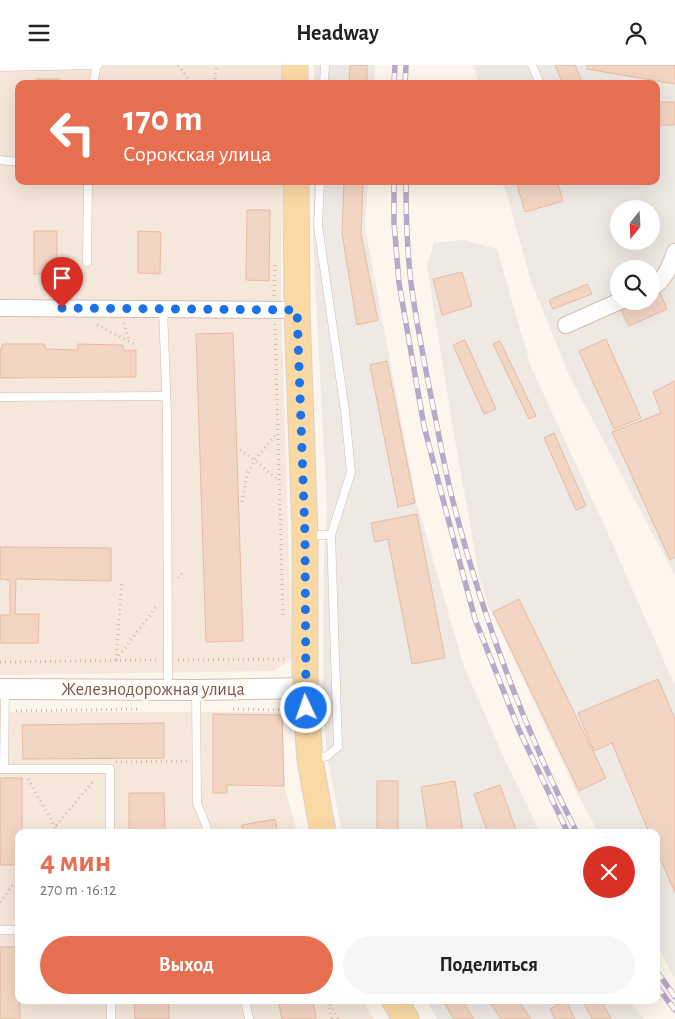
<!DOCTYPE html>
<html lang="ru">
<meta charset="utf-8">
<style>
:root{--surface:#fff;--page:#f6f6f6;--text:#222;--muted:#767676;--accent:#e76f51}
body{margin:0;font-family:"Alegreya Sans",sans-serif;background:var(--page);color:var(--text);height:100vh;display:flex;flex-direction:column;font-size:19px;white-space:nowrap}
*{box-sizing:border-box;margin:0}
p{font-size:16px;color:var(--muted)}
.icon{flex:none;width:28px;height:28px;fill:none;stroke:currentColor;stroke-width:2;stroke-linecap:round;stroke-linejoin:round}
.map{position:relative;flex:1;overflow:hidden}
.drawer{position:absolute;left:15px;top:764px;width:645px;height:175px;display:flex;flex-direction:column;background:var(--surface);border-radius:10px;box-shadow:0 5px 20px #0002}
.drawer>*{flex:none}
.guide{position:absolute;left:15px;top:15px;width:645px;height:105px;border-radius:10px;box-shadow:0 5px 20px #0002;background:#e76f51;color:#fff;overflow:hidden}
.needle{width:32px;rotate:198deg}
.controls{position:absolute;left:610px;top:135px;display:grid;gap:10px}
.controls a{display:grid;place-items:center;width:50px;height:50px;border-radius:50%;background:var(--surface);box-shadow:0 5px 20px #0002;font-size:25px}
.pin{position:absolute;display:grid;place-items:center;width:42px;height:42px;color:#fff;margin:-51px -21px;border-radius:50% 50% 50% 0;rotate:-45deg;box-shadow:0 0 5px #0007}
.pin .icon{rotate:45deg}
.me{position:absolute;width:55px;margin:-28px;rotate:357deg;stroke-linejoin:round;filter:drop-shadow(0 0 4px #0008)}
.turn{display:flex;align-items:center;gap:18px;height:105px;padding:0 25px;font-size:22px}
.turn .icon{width:65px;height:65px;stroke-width:2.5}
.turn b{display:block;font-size:35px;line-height:42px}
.round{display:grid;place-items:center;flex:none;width:52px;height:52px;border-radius:26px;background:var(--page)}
.summary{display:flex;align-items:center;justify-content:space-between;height:85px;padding:0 25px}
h1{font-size:30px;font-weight:700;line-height:38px;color:var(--accent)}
.primary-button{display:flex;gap:10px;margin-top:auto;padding:10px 25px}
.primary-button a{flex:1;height:58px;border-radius:30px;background:var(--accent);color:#fff;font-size:20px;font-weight:700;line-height:58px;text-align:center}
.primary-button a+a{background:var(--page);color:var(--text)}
header{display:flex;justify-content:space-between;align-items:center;height:65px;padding:0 25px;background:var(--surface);font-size:22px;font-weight:700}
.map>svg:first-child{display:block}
</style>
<header><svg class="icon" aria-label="menu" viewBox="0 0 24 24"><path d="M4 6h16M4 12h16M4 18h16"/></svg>Headway<svg class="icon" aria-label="person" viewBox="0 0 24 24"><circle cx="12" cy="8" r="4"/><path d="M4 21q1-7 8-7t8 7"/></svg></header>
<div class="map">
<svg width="675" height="954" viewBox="0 0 675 954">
<rect width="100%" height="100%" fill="#fdf6ec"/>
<!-- residential -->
<g fill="#f5e8da">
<polygon points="0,0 282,0 283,19 19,19 19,116 282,116 281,237 292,594 274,606 0,610"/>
<polygon points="0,647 283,647 285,724 297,767 19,768 19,935 363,935 374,954 0,954"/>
</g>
<!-- industrial -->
<g fill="#efe9e4" fill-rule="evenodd">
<polygon points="314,0 375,0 374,19 314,19"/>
<path d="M474,0H675V511L570,312L531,216L503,116H656V19H479ZM619,144H651V176H619ZM619,204H651V236H619Z"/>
<polygon points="314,116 368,116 365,162 416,435 463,599 502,689 540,767 342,767 327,691 323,642 324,493 327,441 313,179"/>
<polygon points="464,175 497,184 531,302 605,462 675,621 675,914 656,878 656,768 598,767 576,726 487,538 480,515 454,370 427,201 434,178"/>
<polygon points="426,935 630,935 644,954 437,954"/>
</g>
<!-- building -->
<g fill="#f3d5c3" stroke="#e6bba3">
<polygon points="350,0 367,0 367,19 349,19"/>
<polygon points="555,0 575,0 583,19 563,19"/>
<polygon points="587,0 675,0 675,19 587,4"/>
<rect x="36" y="14" width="23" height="5"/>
<rect x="656" y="37" width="19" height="23"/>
<polygon points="344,116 363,116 361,169 378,255 357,260 342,168"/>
<polygon points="516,116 557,116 563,136 525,147"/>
<polygon points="247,145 270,145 269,216 246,215"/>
<rect x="34" y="166" width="23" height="43"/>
<polygon points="138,166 161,167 160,209 138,208"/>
<polygon points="462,207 472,241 442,250 433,214"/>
<polygon points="587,219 592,229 553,244 549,235"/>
<polygon points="660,228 667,244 629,261 621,245 640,236 651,236 651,231"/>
<polygon points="233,268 243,576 206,577 196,269"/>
<polygon points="606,274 641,353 614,364 579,286"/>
<polygon points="465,275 496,344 484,349 453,280"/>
<polygon points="500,276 536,351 529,354 493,279"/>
<polygon points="2,279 44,279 46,284 78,285 78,279 123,280 124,286 136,285 136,312 0,313 0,284 2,284"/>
<polygon points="387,296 415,438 398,442 370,300"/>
<polygon points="675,316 675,492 670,495 612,367 661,348 653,327"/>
<polygon points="554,368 586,441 576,445 544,373"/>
<polygon points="417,449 445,593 412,599 388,474 375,477 371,458"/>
<polygon points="0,482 111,483 111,516 16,514 15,549 39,549 38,578 0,578 0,550 10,550 10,515 0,514"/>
<polygon points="519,534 606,713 579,726 493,547"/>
<polygon points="658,614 675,654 675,828 656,783 656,768 649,768 612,678 594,686 578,648"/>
<polygon points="213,649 282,650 284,721 227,720 227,728 213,728"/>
<polygon points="164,658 164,693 23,694 22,660"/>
<polygon points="0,713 22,713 22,768 19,768 19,800 0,800"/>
<rect x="377" y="716" width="21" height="52"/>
<polygon points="455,716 463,768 428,768 421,722"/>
<polygon points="500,720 517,768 488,768 474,729"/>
<polygon points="129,728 164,728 165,768 129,768"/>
<polygon points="275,754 278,768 243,768 242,760"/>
<polygon points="0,882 19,882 20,954 0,954"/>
<polygon points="134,935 169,935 169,954 135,954"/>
<polygon points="278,935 313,935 316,954 282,954"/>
<polygon points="442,935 462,935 474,954 454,954"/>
<polygon points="488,935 518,935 531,954 501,954"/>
<polygon points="566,935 575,954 555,954 550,944"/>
<polygon points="582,935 601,935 611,954 592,954"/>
</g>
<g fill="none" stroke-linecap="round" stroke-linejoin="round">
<defs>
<g id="service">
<polyline points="532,0 540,19"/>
<polyline points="0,2 98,0"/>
<polyline points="93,19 97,0"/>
<polyline points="324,19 325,0"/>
<polyline points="0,95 19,97"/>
<polyline points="87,197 88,116"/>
<polyline points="163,244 167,349 168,624"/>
<polyline points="0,332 166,331"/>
<polyline points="308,470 331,470"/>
<polyline points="196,625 197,738 209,768"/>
<polyline points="314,694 327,691 338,682 331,470 351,407 345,346 318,161 320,116"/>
<polyline points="0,704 110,704 110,768"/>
<polyline points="4,704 5,624"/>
<polyline points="0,865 19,865"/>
<polyline points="111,935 111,954"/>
<polyline points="245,935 249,954"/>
</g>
<g id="minor">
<path d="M651,223C663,218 671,199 675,187"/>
<polyline points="0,243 297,245"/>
<polyline points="566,260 620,236"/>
</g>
<polyline id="tertiary" points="0,624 196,625 305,623"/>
<g id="primary">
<polyline points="295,0 295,19"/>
<polyline points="296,116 297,245 305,470 305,623 310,695 323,768"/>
<polyline points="394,935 406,954"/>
</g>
</defs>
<!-- service casing -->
<use href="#service" stroke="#d1beb0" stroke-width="9"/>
<!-- minor casing -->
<use href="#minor" stroke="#d1beb0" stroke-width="18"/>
<!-- tertiary casing -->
<use href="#tertiary" stroke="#d1beb0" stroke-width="22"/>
<!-- primary casing -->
<use href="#primary" stroke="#dad1cd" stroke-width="27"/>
<!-- path -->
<g stroke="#d9b8a5" stroke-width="3" stroke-dasharray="1 4" stroke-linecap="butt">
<polyline points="178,0 192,19"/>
<polyline points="214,19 217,0"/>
<polyline points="58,214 59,228"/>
<polyline points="274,231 275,197"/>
<polyline points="124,258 129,276"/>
<polyline points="275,259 283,553"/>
<polyline points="97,260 136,280"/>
<polyline points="240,385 255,395 279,416"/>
<polyline points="242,437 247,409 255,395 277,368"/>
<polyline points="178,513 183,507"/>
<polyline points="116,595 156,542"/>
<polyline points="116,595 122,515"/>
<polyline points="178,595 284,594 284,597"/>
<polyline points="0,597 157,595"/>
<polyline points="233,644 287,645"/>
<polyline points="16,646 139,644"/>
<polyline points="116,697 188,696"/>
<polyline points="28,714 54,760 63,768"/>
<polyline points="50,768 94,715"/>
<polyline points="0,837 19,812"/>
<polyline points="328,935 338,954"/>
<polyline points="328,938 332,954"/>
</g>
<!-- service -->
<use href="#service" stroke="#fff" stroke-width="8"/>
<!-- minor -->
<use href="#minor" stroke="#fff" stroke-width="16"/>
<!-- tertiary -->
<use href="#tertiary" stroke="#fff" stroke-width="20"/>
<!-- primary -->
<use href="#primary" stroke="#fbd9a5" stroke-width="25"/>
<defs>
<g id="rail">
<polyline points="394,19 395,0"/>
<polyline points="405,19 406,0"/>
<polyline points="394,116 394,157 399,218 424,361 445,442 475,554 519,665 568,768"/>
<path d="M406,116C406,150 407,184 411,218C417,263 426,307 435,351C441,381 446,411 454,440C483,554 524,663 577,768"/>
<polyline points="656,905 675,932"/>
<polyline points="656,920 675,945"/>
</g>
</defs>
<!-- rail casing -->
<use href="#rail" stroke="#b9a8c9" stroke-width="5.5"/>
<!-- rail -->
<use href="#rail" stroke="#fffaf3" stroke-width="4" stroke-dasharray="11" stroke-linecap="butt"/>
</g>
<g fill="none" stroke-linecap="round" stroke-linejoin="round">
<!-- route -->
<polyline stroke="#1a73e8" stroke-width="9" stroke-dasharray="0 16.2" points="62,243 297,245 305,470 306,643"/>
</g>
<g text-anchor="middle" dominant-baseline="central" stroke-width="5" stroke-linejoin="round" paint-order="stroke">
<!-- street labels -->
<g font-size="18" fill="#7a5c4d" stroke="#fffaf3">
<text x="153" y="625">Железнодорожная улица</text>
</g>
</g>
</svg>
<div class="controls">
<a><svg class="needle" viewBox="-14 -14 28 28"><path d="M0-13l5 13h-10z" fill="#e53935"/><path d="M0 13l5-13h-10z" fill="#767676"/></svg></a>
<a><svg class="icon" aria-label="search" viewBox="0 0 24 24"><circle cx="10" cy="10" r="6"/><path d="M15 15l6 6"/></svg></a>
</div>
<div class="pin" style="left:62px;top:243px;background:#d93025"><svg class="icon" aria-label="arrive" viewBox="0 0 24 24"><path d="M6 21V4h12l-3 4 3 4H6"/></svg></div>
<svg class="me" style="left:306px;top:643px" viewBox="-20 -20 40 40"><circle r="17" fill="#1a73e8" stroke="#fff" stroke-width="3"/><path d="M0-11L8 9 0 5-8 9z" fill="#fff"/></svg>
<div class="guide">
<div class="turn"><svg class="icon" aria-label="left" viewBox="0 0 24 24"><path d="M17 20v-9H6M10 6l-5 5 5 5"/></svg><div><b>170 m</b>Сорокская улица</div></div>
</div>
<section class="drawer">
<div class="summary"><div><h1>4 мин</h1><p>270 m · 16:12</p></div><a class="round" style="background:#d93025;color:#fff"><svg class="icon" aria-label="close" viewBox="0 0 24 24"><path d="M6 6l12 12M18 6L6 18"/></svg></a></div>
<div class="primary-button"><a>Выход</a><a>Поделиться</a></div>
</section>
</div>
